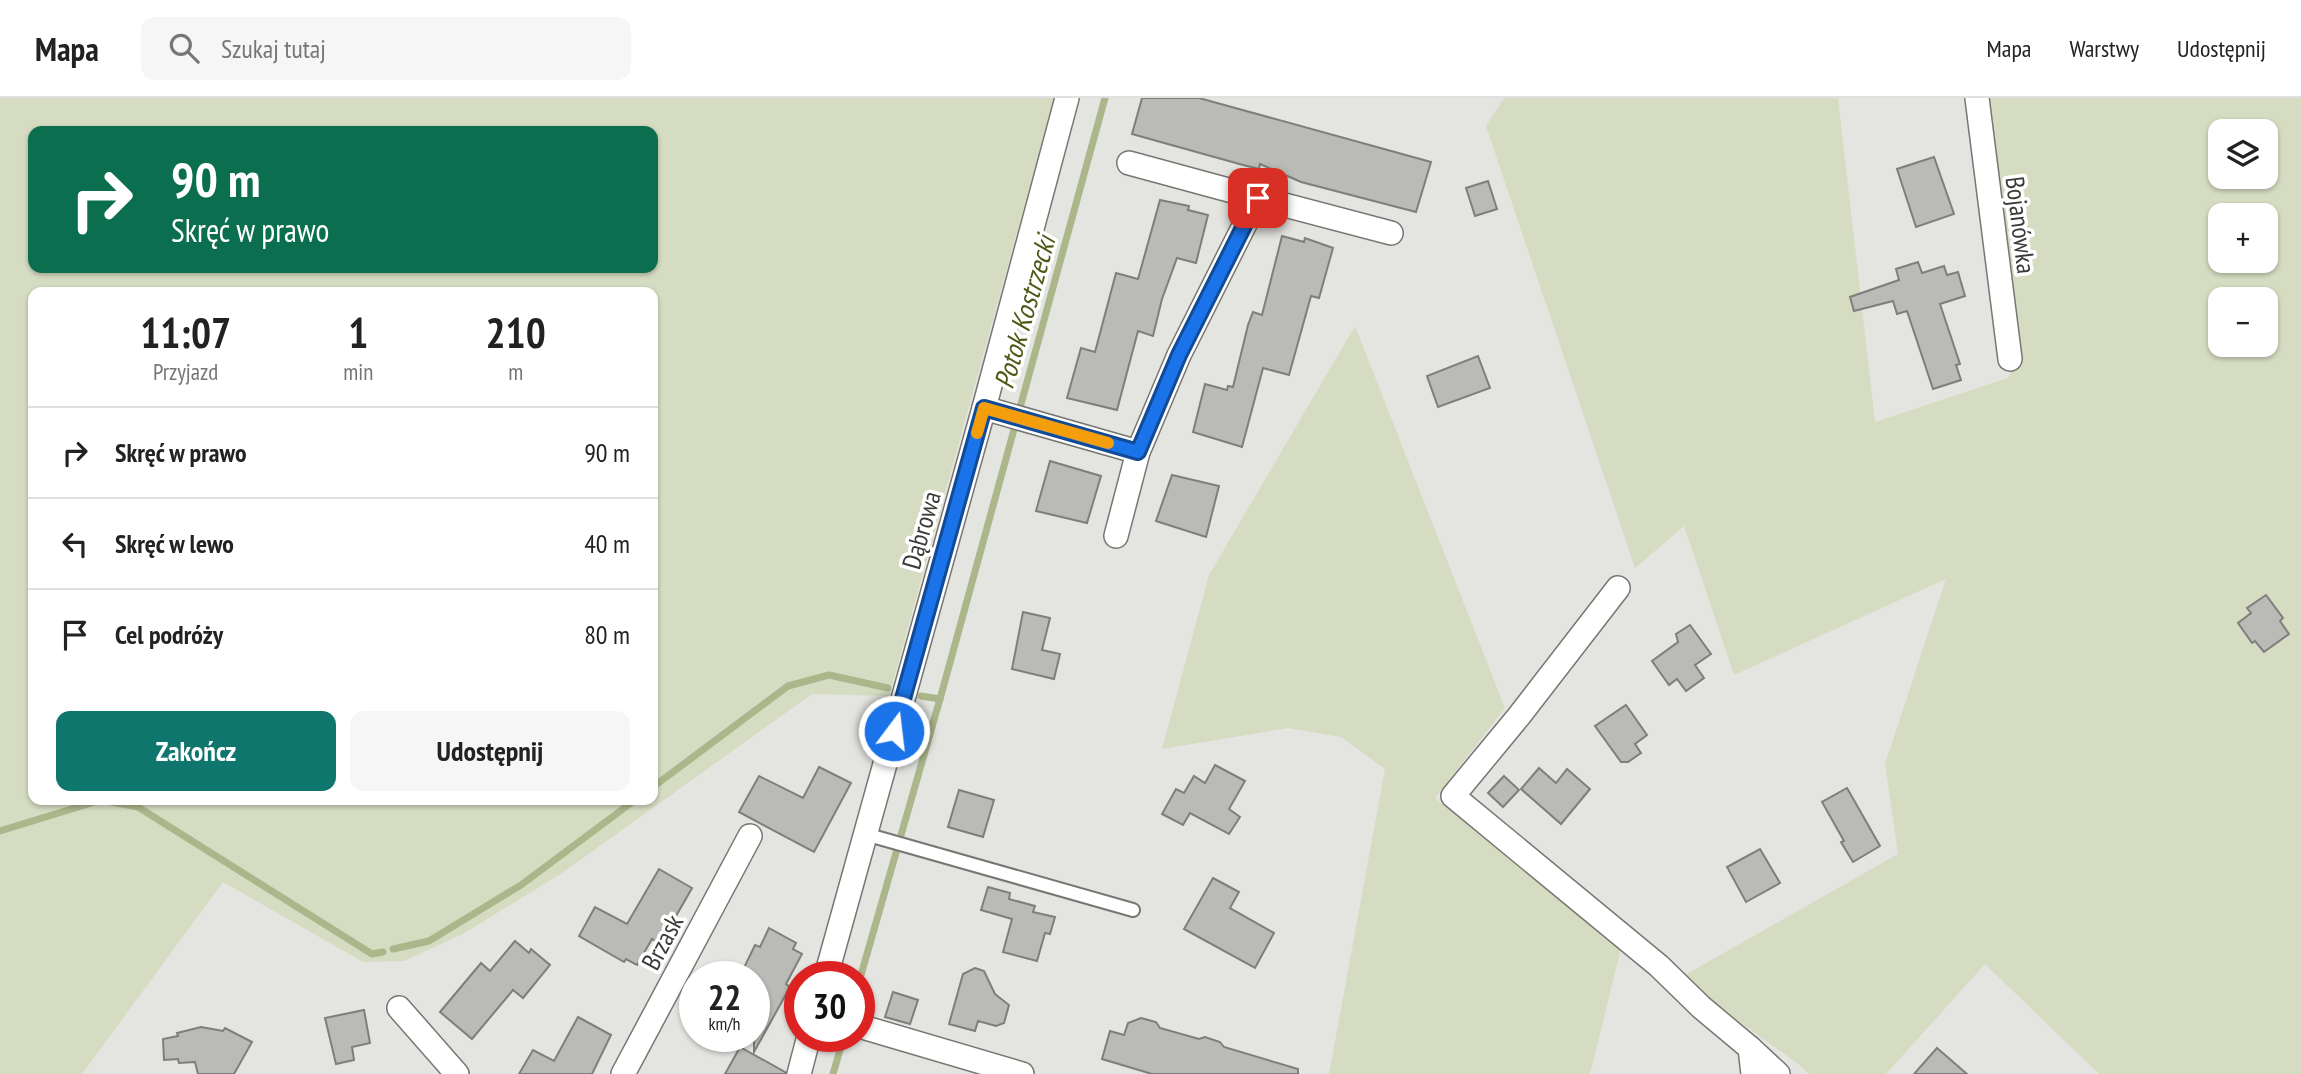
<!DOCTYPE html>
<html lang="pl">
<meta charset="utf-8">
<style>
:root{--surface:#fff;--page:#f6f6f6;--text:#222;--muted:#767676;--line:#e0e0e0;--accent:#0f766e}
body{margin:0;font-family:"PT Sans Narrow",sans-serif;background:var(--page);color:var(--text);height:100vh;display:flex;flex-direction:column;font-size:26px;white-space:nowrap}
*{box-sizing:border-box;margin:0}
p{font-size:23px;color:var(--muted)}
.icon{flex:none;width:38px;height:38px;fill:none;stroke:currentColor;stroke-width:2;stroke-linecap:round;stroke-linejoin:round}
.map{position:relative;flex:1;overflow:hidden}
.drawer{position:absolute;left:28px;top:189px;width:630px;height:518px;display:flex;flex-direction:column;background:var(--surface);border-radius:14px;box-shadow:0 2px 5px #0004}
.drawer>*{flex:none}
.guide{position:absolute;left:28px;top:28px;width:630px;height:147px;border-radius:14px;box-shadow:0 2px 5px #0004;background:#0b6e4f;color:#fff;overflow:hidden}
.buttons{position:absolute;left:2208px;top:21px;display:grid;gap:14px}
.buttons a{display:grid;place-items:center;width:70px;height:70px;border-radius:14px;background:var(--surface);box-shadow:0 2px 5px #0004;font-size:35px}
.speed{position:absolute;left:679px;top:863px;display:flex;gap:14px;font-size:35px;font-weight:700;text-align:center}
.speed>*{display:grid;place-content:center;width:91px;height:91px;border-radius:50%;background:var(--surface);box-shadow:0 2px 5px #0004;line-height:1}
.speed small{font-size:18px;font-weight:400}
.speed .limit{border:10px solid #d22;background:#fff;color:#111}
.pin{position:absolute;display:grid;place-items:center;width:60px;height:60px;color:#fff;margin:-30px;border-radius:14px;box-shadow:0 4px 10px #0006}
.me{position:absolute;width:77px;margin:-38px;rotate:15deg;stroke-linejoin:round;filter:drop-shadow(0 0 5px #0008)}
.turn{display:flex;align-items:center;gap:24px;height:147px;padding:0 28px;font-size:32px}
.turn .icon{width:91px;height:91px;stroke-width:2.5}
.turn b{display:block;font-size:49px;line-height:60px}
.eta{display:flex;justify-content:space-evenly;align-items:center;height:119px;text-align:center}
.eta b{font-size:42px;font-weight:800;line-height:49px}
.action{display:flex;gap:14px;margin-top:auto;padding:14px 28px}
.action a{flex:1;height:80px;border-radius:14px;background:var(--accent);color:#fff;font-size:28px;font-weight:800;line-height:80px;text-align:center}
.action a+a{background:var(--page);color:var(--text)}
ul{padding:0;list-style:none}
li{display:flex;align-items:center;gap:21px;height:91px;padding:0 28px;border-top:2px solid var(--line)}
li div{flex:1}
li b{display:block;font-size:26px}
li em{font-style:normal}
header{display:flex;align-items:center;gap:42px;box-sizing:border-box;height:98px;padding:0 35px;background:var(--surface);border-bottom:2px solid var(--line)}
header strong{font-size:33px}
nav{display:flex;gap:38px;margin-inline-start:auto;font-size:24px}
.search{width:490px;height:63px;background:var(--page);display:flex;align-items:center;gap:18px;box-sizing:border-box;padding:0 24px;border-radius:14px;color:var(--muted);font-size:26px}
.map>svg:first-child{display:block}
</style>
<header>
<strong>Mapa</strong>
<div class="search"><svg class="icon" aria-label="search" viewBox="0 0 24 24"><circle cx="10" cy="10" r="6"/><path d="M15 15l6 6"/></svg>Szukaj tutaj</div>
<nav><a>Mapa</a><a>Warstwy</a><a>Udostępnij</a></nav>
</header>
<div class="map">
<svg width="2301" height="976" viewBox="0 0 2301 976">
<rect width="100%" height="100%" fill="#e4e5e1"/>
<!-- green -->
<g fill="#d5dcc1" fill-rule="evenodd">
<path d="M0,0H1054L889,598L812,596L562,775L463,836L404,863L363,864L223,784L82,976H0ZM33,33H653V170H33ZM33,194H653V702H33Z"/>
<path d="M1504,0H1838L1875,324L2008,280L2021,254L1998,136L1987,0H2301V976H2099L1985,866L1886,976H1809L1797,965L1727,915L1685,877L1898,756L1885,666L1946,481L1734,577L1684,428L1635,470L1486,28ZM2221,33H2266V79H2221ZM2221,117H2266V163H2221ZM2221,201H2266V247H2221Z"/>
<polygon points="1355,228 1505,610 1435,700 1621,850 1590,976 1329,976 1385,671 1341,639 1288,630 1162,651 1209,477"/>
</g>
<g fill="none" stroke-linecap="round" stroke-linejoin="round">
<!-- stream -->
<g stroke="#abb68b" stroke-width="7">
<polyline points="921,598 940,601"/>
<polyline points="653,689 788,588 829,577 888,590"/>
<polyline points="0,733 101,702 138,709 372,856 383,854"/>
<polyline points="393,851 429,843 521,787 635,702"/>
<polyline points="859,884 940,601 1105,0"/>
<polyline points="833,976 844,938"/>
</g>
</g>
<!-- building -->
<g fill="#babbb7" stroke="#7e7f7c" stroke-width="2">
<polygon points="1142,0 1199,0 1431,64 1416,114 1301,84 1260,66 1259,71 1243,67 1132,36"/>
<polygon points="1934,59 1954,116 1916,129 1897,71"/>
<polygon points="1488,83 1497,111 1475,118 1466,90"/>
<polygon points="1160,102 1189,108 1188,112 1208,117 1196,165 1177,160 1162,201 1153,238 1138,233 1117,312 1067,300 1081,250 1095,254 1116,175 1138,181"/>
<polygon points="1282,138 1304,144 1305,140 1333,150 1319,200 1311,198 1289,277 1263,270 1242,349 1193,334 1205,286 1227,292 1228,288 1233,289 1248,227 1253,214 1262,217"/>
<polygon points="1918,164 1922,175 1944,168 1947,177 1958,174 1965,198 1940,206 1960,266 1956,267 1961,282 1933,291 1907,213 1897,216 1893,203 1854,213 1850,199 1899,182 1896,171"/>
<polygon points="1478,258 1490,290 1438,309 1427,278"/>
<polygon points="1050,363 1101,378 1087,425 1036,413"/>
<polygon points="1172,377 1219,388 1206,439 1156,423"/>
<polygon points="2266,497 2283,520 2280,523 2289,536 2264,554 2255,543 2252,545 2238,525 2251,515 2247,510"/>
<polygon points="1023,514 1050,520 1042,552 1060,556 1054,581 1012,571"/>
<polygon points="1690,527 1711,556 1695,567 1704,580 1686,593 1677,581 1669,587 1652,563 1678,544 1676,536"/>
<polygon points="1626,607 1647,637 1635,646 1641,655 1628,664 1621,664 1595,628"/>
<polygon points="1215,667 1245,683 1229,711 1240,719 1229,736 1190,715 1183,727 1162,716 1176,691 1184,695 1194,678 1205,685"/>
<polygon points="819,669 851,685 814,754 739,714 759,678 803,700"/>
<polygon points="1539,670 1556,685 1567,671 1590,691 1561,726 1521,691"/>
<polygon points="1504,678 1519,692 1503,709 1488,695"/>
<polygon points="1847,690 1880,748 1853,764 1841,744 1844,743 1822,704"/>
<polygon points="959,692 994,702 983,739 948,729"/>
<polygon points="1760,751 1780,785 1746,804 1727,769"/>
<polygon points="659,771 692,790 660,846 652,841 637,867 626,861 624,864 579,838 595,809 627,826"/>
<polygon points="1213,780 1239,794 1230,810 1274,835 1255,870 1184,831"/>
<polygon points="988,789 1010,795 1009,801 1035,808 1033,814 1055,819 1050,836 1045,835 1037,863 1003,854 1012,821 981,812"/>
<polygon points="769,830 796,845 793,851 802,856 786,886 790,889 754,954 754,878 740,878 755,847 760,849"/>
<polygon points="515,843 529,855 531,851 550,867 523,900 513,892 472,941 440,914 481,865 490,873"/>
<polygon points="975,870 984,873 995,896 1009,907 1004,925 996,928 978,923 975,933 949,926 963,876"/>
<polygon points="893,894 918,902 910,926 885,919"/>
<polygon points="364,912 370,945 352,949 354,962 336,966 325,920"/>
<polygon points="578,919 611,937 592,976 519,976 533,952 554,963"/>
<polygon points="1141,920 1156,924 1160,930 1199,941 1205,939 1220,944 1224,949 1298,971 1298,976 1152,976 1102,961 1110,933 1124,937 1128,925"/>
<polygon points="201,929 223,933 225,930 252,944 234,976 198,976 195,964 179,965 178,961 164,962 163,941 178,938 177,935"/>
<polygon points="740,949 785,974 785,976 725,976"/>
<polygon points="1937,950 1967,976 1914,976"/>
</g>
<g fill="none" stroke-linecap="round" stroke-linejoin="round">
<defs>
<polyline id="lane" points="865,736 1133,812"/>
<g id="street">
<polyline points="1977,0 2010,261"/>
<polyline points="1129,65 1258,100 1179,257 1138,354"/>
<polyline points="1258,100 1391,135"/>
<polyline points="984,310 1138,354 1116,438"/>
<polyline points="1618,490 1519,618 1453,698 1659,868 1701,909 1750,950 1753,976"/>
<polyline points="826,878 984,310 1067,0"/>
<polyline points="399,910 457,976"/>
<polyline points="859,928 1022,976"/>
<polyline points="1750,950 1778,976"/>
<polyline points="623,976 750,738"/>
<polyline points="799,976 809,938"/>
</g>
</defs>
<!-- lane casing -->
<use href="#lane" stroke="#767773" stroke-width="16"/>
<!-- street casing -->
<use href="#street" stroke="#767773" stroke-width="26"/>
<!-- lane -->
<use href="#lane" stroke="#fff" stroke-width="12"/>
<!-- street -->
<use href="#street" stroke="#fff" stroke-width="23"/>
</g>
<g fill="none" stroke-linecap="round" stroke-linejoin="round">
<defs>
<polyline id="route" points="894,633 984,310 1138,354 1179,257 1258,100"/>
</defs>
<!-- route casing -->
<use href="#route" stroke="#114b97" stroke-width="18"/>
<!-- route -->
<use href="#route" stroke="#1a73e8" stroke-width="12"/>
<!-- slow -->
<polyline stroke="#f59e0b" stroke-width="12" points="977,335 984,310 1108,345"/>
</g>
<g text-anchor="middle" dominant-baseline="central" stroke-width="7" stroke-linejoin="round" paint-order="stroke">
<!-- street labels -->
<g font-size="26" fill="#3a3a39" stroke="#fff">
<text transform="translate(2021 127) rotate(83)">Bojanówka</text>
<text transform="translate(921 432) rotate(-74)">Dąbrowa</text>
<text transform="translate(662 844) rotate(-62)">Brzask</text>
</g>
<!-- water labels -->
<g font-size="28" font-style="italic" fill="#4d5917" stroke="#fff">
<text transform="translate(1024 214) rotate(-74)">Potok Kostrzecki</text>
</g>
</g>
</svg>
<div class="buttons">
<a><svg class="icon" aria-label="layers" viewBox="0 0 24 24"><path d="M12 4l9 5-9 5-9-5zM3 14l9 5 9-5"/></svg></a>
<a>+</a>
<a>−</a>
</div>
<div class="speed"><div>22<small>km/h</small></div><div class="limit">30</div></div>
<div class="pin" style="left:1258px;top:100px;background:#d93025"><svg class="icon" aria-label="arrive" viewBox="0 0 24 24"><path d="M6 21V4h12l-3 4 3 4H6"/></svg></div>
<svg class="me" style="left:894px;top:633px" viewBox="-20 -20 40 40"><circle r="17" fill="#1a73e8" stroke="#fff" stroke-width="3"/><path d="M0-11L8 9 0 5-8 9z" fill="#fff"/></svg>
<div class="guide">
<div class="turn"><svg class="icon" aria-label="right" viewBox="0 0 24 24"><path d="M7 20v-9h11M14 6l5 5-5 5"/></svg><div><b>90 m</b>Skręć w prawo</div></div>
</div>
<section class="drawer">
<div class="eta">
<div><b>11:07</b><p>Przyjazd</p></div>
<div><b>1</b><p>min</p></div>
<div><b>210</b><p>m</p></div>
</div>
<ul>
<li><svg class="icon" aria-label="right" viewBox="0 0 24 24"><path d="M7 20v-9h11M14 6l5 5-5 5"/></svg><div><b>Skręć w prawo</b></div><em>90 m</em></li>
<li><svg class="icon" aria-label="left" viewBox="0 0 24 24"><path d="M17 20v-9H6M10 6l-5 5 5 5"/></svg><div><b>Skręć w lewo</b></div><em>40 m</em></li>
<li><svg class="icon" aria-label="arrive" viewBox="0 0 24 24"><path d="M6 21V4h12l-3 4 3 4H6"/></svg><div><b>Cel podróży</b></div><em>80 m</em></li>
</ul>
<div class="action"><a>Zakończ</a><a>Udostępnij</a></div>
</section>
</div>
